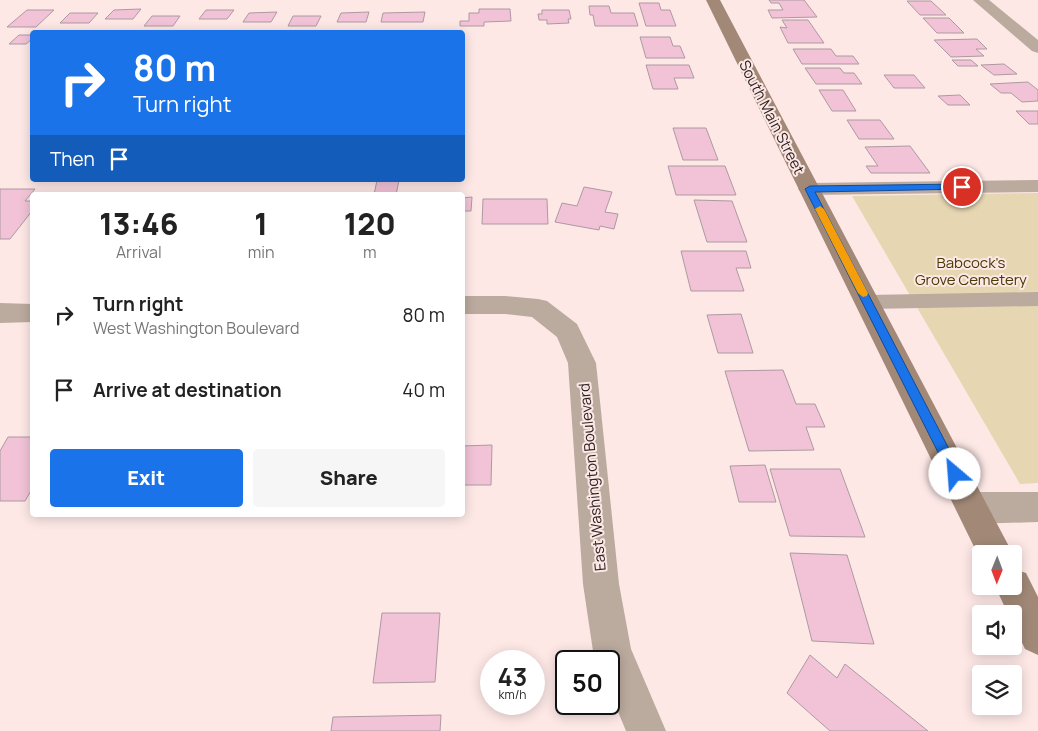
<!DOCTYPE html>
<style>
:root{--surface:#fff;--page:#f6f6f6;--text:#222;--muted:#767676;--accent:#1a73e8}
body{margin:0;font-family:Manrope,sans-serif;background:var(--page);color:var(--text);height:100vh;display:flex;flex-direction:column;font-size:19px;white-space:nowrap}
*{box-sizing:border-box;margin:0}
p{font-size:16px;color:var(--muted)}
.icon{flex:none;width:28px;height:28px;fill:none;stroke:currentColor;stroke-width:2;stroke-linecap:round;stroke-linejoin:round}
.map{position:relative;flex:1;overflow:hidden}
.details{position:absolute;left:30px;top:192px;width:435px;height:325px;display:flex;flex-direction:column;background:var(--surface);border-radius:5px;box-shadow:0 2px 12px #0003}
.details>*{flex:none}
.hud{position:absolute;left:30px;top:30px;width:435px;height:152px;border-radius:5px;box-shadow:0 2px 12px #0003;background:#1a73e8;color:#fff;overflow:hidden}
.needle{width:32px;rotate:181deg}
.fabs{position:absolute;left:972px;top:545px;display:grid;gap:10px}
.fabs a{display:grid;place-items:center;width:50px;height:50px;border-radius:5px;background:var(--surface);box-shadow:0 2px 12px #0003;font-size:25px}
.speed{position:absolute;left:480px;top:650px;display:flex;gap:10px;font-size:25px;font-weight:700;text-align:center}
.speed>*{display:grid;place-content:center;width:65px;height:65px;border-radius:50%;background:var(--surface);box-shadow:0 2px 12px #0003;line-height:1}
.speed small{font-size:12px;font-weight:400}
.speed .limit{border:2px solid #111;border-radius:8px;background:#fff;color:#111}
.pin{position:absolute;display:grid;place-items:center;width:42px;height:42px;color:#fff;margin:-21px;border:2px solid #fff;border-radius:50%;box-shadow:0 1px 5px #0007}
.me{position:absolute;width:55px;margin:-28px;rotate:333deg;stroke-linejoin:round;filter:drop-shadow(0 0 4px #0008)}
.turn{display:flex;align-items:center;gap:18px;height:105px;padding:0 20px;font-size:22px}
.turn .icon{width:65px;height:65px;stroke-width:2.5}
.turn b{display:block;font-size:35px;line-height:42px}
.then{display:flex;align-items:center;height:48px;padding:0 20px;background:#0003;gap:10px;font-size:19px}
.eta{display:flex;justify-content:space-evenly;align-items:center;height:85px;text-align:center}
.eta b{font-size:30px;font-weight:800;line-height:35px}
.primary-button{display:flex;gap:10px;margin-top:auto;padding:10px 20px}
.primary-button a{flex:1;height:58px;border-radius:5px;background:var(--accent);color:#fff;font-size:20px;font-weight:800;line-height:58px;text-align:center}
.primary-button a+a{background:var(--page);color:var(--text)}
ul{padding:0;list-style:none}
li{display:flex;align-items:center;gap:15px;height:75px;padding:0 20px}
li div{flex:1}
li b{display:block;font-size:19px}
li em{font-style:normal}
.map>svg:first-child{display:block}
</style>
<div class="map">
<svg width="1038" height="731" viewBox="0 0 1038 731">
<rect width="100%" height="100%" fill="#fde8e6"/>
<!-- green -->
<polygon fill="#e6d7b2" points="1038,193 1038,483 1020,484 852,196"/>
<!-- building -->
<g fill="#f2c3d7" stroke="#ac9aa1">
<polygon points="769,0 804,0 817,17 772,18 768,10 783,10 779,3 771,3"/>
<polygon points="907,1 931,1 946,15 920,15"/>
<polygon points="639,3 659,3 661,10 670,10 676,26 646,26"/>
<polygon points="589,6 609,6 611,13 634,13 638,26 595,26 593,15 590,15"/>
<polygon points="141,9 133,19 105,19 114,10"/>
<polygon points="479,9 510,9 511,21 484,22 484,26 460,26 460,21 469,21 469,13 479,13"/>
<polygon points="27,10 54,10 36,27 7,27"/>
<polygon points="206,10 234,10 227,19 199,19"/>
<polygon points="542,10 569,10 571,19 568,19 569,23 547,24 547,20 539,20 538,14 542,14"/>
<polygon points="277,12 271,22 243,22 249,13"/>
<polygon points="369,12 366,22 337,22 341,13"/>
<polygon points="425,12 423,22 381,22 383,13"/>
<polygon points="70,13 98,13 89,23 60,23"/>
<polygon points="152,16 180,16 173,26 144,26"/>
<polygon points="293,16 321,16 316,26 288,26"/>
<polygon points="923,18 949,18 964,33 937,33"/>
<polygon points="782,20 808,20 824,43 788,43 780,27 787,28"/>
<polygon points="19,35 32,35 32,39 26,44 9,44"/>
<polygon points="640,37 670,37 673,46 680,46 685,58 646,58"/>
<polygon points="977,39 987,49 976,49 984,56 951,57 934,40"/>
<polygon points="793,49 831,49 836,56 853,56 859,64 802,64"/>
<polygon points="952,60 971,60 978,66 958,66"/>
<polygon points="1004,64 1017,74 994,75 981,65"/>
<polygon points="646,65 689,65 694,78 674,78 678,89 653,89"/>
<polygon points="805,68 840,68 844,73 854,73 862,84 816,84"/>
<polygon points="884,75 914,75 925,88 894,88"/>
<polygon points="1028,82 1038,90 1038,101 1022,102 1011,93 1001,93 990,84"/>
<polygon points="819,90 843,90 856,111 832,111"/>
<polygon points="960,95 970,105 948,105 938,96"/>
<polygon points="1016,111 1038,111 1038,124 1029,124"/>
<polygon points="847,120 880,120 894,139 859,139"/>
<polygon points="673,128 706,128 718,160 683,160"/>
<polygon points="910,146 930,173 871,173 866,166 878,166 865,147"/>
<polygon points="668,166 725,166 736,195 676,195"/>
<polygon points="377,180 399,180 396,195 374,195"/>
<polygon points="584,187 612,192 605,212 618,214 614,229 600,226 599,230 555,222 562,203 577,206"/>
<polygon points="0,189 35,189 25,201 32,201 32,211 10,239 0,239"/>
<polygon points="472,197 471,211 462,211 462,198"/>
<polygon points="483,199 547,199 548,224 482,224"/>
<polygon points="694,200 732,201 747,242 707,242"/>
<polygon points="681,251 746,251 751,268 736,268 744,291 691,291"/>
<polygon points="741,314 753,353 718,353 707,315"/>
<polygon points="783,370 796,404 815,404 825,427 806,427 814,450 749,451 725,371"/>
<polygon points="8,437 32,437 32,489 25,501 0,501 0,451"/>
<polygon points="492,445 491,485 462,485 462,446"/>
<polygon points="765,465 776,502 739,502 730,466"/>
<polygon points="770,469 840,469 865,537 790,536"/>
<polygon points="790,553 847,555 874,644 812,641"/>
<polygon points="382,613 440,613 435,682 373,683"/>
<polygon points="810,655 837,678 845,664 928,731 830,731 787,693"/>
<polygon points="441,715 440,731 331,731 333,717"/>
</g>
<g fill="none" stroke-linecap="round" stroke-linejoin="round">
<!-- lane -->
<polygon fill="#bbaa9e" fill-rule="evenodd" points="1038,292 1038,306 868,309 862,307 859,302 862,297 868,295"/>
<!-- street -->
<g fill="#bbaa9e" fill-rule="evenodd">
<polygon points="973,0 989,0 1038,40 1038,53 1032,51"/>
<polygon points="1038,180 1038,192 809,195 802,194 798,189 802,184 809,183"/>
<polygon points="462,296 505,296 538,299 547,301 577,324 596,363 619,584 631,649 666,731 626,731 609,690 609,661 597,661 593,651 583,584 568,363 557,337 532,317 505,314 462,314"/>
<polygon points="0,303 32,304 32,322 0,323"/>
<polygon points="973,492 1038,492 1038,522 973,524 961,519 957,508 961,497"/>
</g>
<!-- secondary -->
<g fill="#a28977" fill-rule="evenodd">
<polygon points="706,0 720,0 1013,554 981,554 981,561"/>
<polygon points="1014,569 1026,573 1038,597 1038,655 1025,649 1014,626 1014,614 1008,614 995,586 1014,586"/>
</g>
</g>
<!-- route -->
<polygon fill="#1a73e8" stroke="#114b97" points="962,184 966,187 965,189 815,192 960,470 962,474 960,478 955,480 951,478 805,189 810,186"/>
<!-- slow -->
<polygon fill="#f59e0b" points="820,206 824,209 868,293 867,296 863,297 858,293 815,209"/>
<g text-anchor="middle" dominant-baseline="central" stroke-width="4" stroke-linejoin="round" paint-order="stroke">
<!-- street labels -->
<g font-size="15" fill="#2c2423" stroke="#fde8e6">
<text transform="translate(772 117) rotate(63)">South Main Street</text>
<text transform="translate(592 477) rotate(-95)">East Washington Boulevard</text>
</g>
<!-- park labels -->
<g font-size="15" fill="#4a3903" stroke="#fde8e6">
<text x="971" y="262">Babcock's<tspan x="971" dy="17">Grove Cemetery</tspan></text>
</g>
</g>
</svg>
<div class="fabs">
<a><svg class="needle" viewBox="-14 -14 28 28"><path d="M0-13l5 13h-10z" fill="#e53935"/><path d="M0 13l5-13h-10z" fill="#767676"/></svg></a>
<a><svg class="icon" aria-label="sound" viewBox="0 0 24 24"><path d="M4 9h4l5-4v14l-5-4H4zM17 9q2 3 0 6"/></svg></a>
<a><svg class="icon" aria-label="layers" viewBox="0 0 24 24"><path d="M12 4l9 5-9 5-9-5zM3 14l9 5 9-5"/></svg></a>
</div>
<div class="speed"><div>43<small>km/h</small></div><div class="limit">50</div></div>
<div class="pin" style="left:962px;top:187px;background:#d93025"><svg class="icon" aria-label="arrive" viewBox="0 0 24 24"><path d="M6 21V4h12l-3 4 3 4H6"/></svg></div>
<svg class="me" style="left:955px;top:474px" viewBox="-20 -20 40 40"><circle r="19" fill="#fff"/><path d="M0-13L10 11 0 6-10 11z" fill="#1a73e8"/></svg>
<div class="hud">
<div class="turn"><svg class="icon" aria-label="right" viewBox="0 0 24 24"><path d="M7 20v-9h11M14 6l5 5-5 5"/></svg><div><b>80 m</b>Turn right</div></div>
<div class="then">Then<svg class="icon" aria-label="arrive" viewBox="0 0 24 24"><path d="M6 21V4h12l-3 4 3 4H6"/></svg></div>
</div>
<section class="details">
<div class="eta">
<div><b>13:46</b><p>Arrival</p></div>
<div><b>1</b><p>min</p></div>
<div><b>120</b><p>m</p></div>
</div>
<ul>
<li><svg class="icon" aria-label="right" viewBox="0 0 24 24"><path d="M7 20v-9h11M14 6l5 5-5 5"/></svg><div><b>Turn right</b><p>West Washington Boulevard</p></div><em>80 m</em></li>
<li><svg class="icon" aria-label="arrive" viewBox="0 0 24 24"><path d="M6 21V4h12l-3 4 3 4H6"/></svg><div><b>Arrive at destination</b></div><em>40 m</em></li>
</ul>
<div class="primary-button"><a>Exit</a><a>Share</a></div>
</section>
</div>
